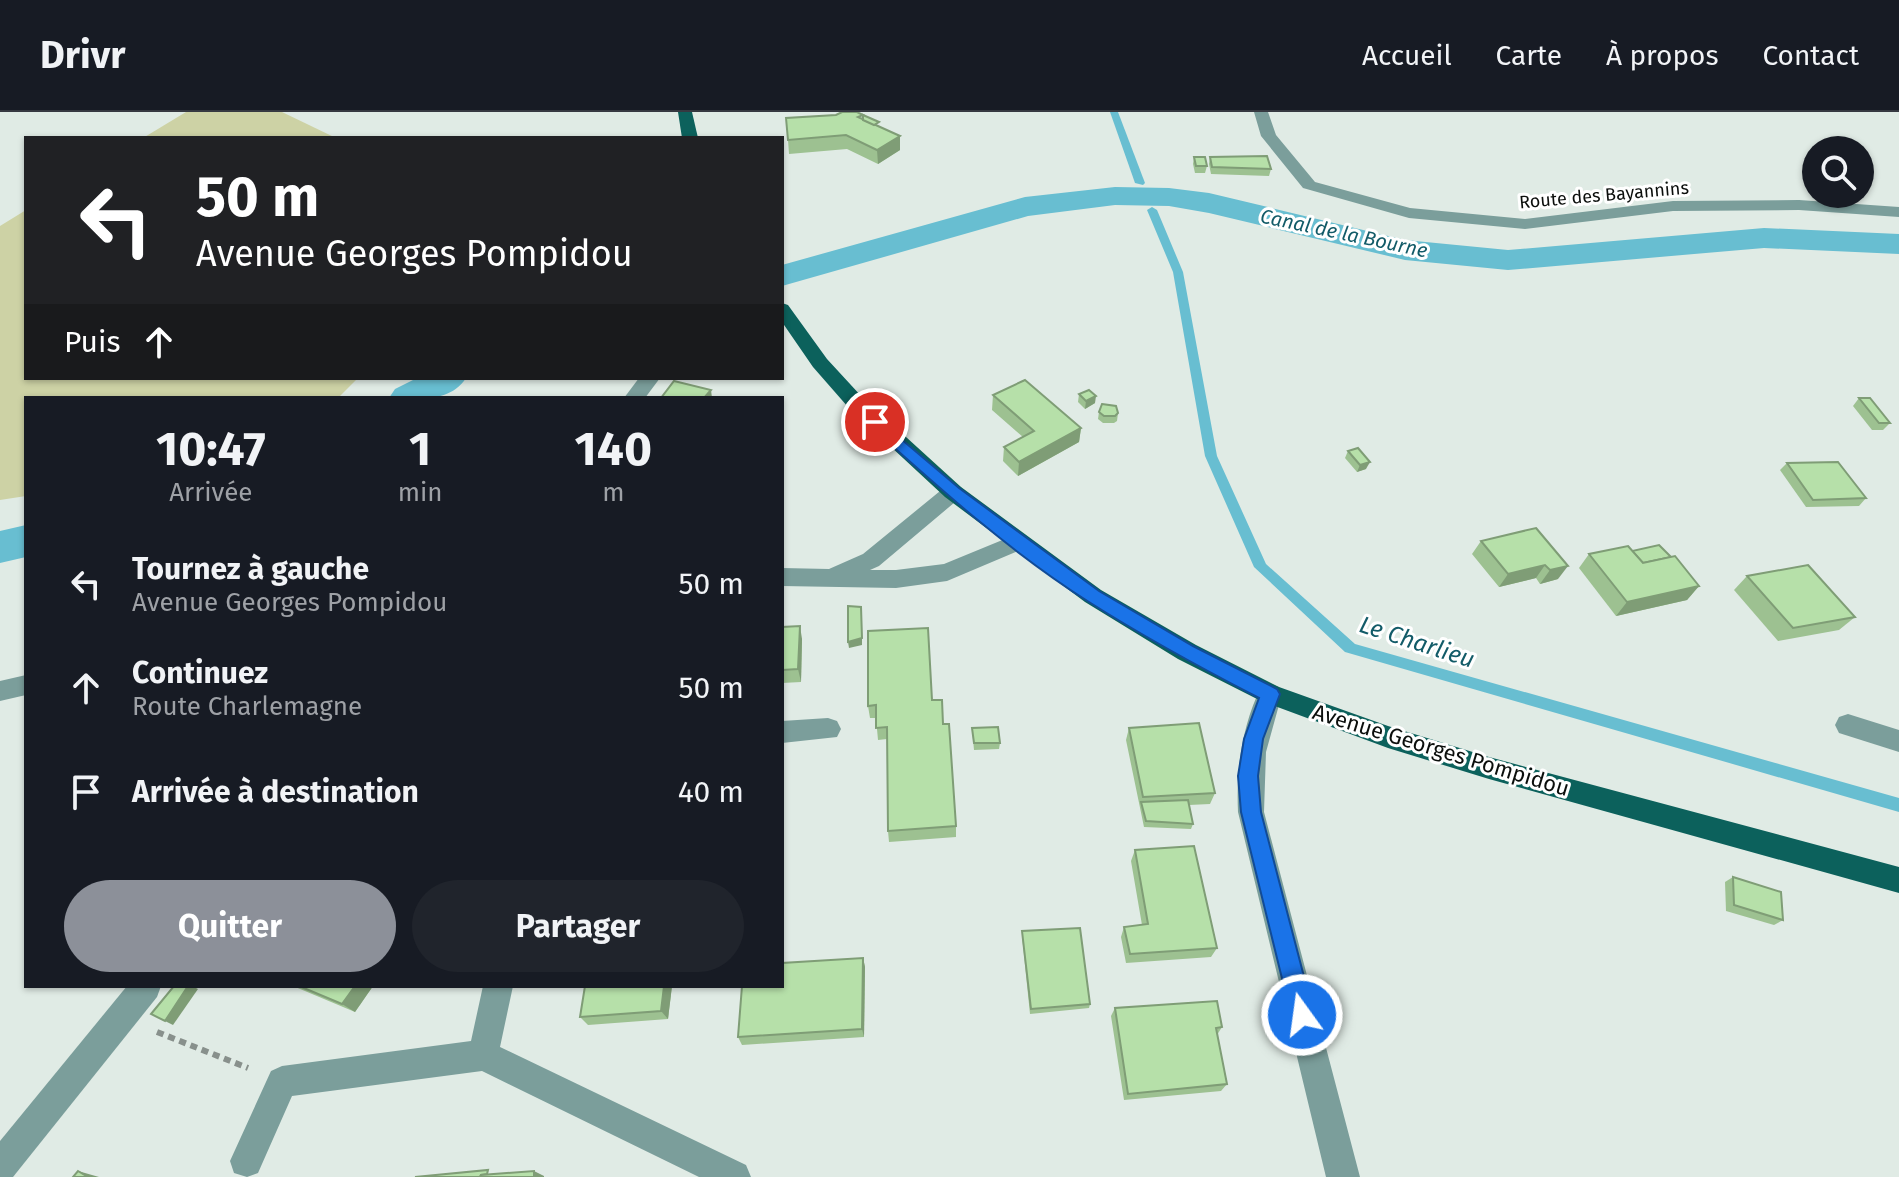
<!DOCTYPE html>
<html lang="fr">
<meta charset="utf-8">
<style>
:root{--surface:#171b24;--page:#20242c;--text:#f1f3f6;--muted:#9ea1a6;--line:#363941;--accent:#8c9099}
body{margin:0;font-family:"Fira Sans",sans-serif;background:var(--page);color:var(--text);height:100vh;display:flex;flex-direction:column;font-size:30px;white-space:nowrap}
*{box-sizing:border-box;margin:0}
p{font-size:26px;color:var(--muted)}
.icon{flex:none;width:44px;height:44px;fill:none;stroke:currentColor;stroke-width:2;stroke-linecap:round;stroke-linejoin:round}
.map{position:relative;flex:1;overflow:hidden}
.sheet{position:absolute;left:24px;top:284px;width:760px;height:592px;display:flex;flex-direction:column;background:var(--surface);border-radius:0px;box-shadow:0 2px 6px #0004}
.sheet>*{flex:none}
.guide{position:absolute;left:24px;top:24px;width:760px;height:244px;border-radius:0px;box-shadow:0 2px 6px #0004;background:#202124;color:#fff;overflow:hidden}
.controls{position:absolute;left:1802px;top:24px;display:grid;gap:16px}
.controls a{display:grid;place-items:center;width:72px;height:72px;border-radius:50%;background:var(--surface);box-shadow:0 2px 6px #0004;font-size:40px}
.pin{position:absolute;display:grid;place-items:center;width:68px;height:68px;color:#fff;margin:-34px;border:4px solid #fff;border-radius:50%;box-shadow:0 2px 8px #0007}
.me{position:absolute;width:88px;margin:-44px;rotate:346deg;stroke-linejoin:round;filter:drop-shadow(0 0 6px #0008)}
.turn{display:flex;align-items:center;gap:28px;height:168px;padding:0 40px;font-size:36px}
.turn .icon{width:104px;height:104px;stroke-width:2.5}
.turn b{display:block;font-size:56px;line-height:68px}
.then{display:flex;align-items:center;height:76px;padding:0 40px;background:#0003;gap:16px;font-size:30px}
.eta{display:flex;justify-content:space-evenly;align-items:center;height:136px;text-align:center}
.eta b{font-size:48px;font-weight:700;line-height:56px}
.cta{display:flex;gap:16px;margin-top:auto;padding:16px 40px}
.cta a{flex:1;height:92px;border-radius:48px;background:var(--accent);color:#fff;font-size:32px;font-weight:700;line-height:92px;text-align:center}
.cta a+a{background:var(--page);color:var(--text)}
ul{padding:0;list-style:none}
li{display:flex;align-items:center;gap:24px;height:104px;padding:0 40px}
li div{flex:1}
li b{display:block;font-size:30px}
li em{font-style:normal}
header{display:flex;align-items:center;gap:48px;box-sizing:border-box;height:112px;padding:0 40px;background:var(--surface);border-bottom:2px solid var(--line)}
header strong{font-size:38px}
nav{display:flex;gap:44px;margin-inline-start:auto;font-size:28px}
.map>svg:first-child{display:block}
</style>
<header>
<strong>Drivr</strong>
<nav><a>Accueil</a><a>Carte</a><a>À propos</a><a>Contact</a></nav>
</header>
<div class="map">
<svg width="1899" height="1065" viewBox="0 0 1899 1065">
<rect width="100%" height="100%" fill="#e0ebe5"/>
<!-- green -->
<g fill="#cdd2a5">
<polygon points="186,0 282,0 336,26 143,26"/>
<polygon points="26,98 26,266 358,266 338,286 26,286 26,384 0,388 0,114"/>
</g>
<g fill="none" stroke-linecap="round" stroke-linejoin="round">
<!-- stream -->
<g fill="#68bed1" fill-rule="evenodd">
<polygon points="1110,0 1118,0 1145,71 1143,73 1135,71"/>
<polygon points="1152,95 1157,98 1183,160 1217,344 1266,452 1355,532 1899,686 1899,700 1345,540 1254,455 1205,344 1173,160 1147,98"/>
</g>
<!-- canal -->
<g fill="#68bed1" fill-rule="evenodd">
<polygon points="1115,75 1169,76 1209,81 1405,128 1508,138 1764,116 1899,122 1899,142 1764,136 1508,158 1405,148 1209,101 1169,94 1115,93 1028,104 782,174 782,153 1025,85"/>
<path d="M417,266H466C449,292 416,286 389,286L395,277Z"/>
<polygon points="26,413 26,445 0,451 0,419"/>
</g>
<!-- path -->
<polyline stroke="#88908c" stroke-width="6" stroke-dasharray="7 5" stroke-linecap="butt" points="157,920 248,956"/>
<!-- minor -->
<g fill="#7b9e9b" fill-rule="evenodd">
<polygon points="1254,0 1268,0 1276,23 1315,70 1410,96 1525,107 1673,89 1799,88 1899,95 1899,105 1799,98 1673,99 1525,117 1409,106 1303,76 1261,24"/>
<polygon points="639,266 660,266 645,286 624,286"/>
<polygon points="953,372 961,375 964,380 961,385 879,454 870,458 896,458 944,452 1017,422 1025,424 1028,430 1025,436 947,469 896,476 782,474 782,456 829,457 863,442 945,375"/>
<polygon points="26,563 26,583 0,589 0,569"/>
<path d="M1270,572L1279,575L1282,582L1266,640L1264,700L1360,1065H1326L1238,700C1236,657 1242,614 1261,575Z"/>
<polygon points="1848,602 1899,618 1899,640 1839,621 1835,613 1839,605"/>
<polygon points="828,606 837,609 841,617 837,625 782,631 782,609"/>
<polygon points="127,874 161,874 157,885 13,1065 0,1065 0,1029"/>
<polygon points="483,874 513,874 500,935 746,1053 751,1065 699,1065 482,959 292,984 258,1061 247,1065 234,1061 230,1049 271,959 282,954 471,929"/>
</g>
<!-- major -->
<g fill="#0c615c" fill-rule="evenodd">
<polygon points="678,0 692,0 698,26 682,26"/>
<polygon points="782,191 788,193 827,247 862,285 961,375 1101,478 1196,533 1279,575 1388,614 1489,645 1899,755 1899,781 1489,667 1388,636 1261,589 1178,547 1085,490 945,385 848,295 813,255 782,210"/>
</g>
</g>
<!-- wall -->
<g fill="#9dc191">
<polygon points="836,3 880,15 900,24 900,38 878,52 847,37 789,42 788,28"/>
<polygon points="1194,45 1207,54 1205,61 1195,61 1193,52"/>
<polygon points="1210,45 1271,57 1269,64 1211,62 1209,52"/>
<polygon points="1079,282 1095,291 1085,297 1078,290"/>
<polygon points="993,283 1081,316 1079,330 1018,364 1003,349 1004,335 1023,325 992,298"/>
<polygon points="1859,286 1890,311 1883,318 1872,318 1853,294"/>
<polygon points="1099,300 1118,301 1117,309 1114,311 1103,311 1098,307"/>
<polygon points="1348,339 1366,357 1357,360 1345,346"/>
<polygon points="1787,351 1866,386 1859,394 1806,395 1780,358"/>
<polygon points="1536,416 1558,467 1540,472 1536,466 1499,475 1472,442 1481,429"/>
<polygon points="1632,439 1699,474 1687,488 1616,504 1579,456 1589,442"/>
<polygon points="1747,464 1855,505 1839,518 1778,529 1734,478"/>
<polygon points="782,515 802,527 801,570 782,571"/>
<polygon points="932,588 943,612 956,714 956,725 889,730 888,719 887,627 878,628 876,606 870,606 868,594"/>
<polygon points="972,616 1000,631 999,637 974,638"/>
<polygon points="1129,616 1215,681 1210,692 1189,693 1193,712 1191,717 1144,715 1126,628"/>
<polygon points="1135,738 1217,836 1211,845 1126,851 1121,825 1124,815 1142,813 1131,749"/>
<polygon points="1733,765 1783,808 1774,813 1726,799 1725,770"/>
<polygon points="1022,819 1090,892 1089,896 1030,902 1022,824"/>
<polygon points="863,846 865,855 864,925 742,933 738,925"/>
<polygon points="293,874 373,874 355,900"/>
<polygon points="585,874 672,874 668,907 588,913 580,905"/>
<polygon points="1115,896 1222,915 1217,923 1227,972 1221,979 1124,988 1111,904"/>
</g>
<!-- shaded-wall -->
<g fill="#7f9d76">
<polygon points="900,24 900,38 878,52 877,38"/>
<polygon points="711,278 712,286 704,286"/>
<polygon points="1096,284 1095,291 1085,297 1086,289"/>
<polygon points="1081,316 1079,330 1018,364 1019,350"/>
<polygon points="1370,350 1366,357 1357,360 1360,353"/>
<polygon points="1545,453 1536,466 1499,475 1508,462"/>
<polygon points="1568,454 1558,467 1540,472 1550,458"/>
<polygon points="1699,474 1687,488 1616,504 1627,490"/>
<polygon points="862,502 862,533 849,536 848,530"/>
<polygon points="800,514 802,527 801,570 798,557"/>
<polygon points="863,846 865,855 864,925 862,917"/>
<polygon points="188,874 192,874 198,877 173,913 165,909"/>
<polygon points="355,874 373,874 355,900 342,892"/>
<polygon points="664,874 672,874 668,907 661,899"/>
<polygon points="78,1059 99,1065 88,1065"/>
<polygon points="534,1059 544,1064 544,1065 534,1065"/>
</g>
<!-- building -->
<g fill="#b6e0a9" stroke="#7f9d76" stroke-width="2">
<polygon points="842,0 857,0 863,3 858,5 900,24 877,38 846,23 788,28 786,6 836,3"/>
<polygon points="863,3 879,10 874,13 863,8"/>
<polygon points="1267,44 1271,57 1212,55 1210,45"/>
<polygon points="1194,45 1205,45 1207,54 1196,54"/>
<polygon points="1025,268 1081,316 1019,350 1004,335 1034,319 993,283"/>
<polygon points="674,269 711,278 704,286 661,286"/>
<polygon points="1089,278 1096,284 1086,289 1079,282"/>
<polygon points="1859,286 1870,286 1890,311 1879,311"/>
<polygon points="1102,292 1116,294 1118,301 1115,304 1104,304 1099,300"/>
<polygon points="1358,336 1370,350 1360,353 1348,339"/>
<polygon points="1838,350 1866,386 1813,388 1787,351"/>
<polygon points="1536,416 1568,454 1550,458 1545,453 1508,462 1481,429"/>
<polygon points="1659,433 1671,445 1643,451 1632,439"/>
<polygon points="1628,434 1643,451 1675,444 1699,474 1627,490 1589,442"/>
<polygon points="1808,453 1855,505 1793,516 1747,464"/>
<polygon points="848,494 861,495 862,526 848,530"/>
<polygon points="800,514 798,557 782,558 782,515"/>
<polygon points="928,516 932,588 942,588 943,612 949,612 956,714 888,719 887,615 876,616 876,593 868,594 868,519"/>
<polygon points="1199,611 1215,681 1143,685 1129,616"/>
<polygon points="998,615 1000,631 974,631 972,616"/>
<polygon points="1188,688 1193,712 1146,709 1141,690"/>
<polygon points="1194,734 1217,836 1130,842 1124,815 1148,812 1135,738"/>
<polygon points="1733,765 1781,780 1783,808 1734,793"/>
<polygon points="1080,816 1090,892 1031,897 1022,819"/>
<polygon points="863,846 862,917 738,925 742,874 782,874 782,851"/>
<polygon points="174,874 188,874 165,909 151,902"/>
<polygon points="299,874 355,874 342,892"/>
<polygon points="585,874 664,874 661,899 580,905"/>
<polygon points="1217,889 1222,915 1216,916 1227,972 1128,982 1115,896"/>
<polygon points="488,1058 487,1062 481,1063 480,1065 415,1065"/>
<polygon points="78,1059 88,1065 73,1065"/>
<polygon points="534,1059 534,1065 480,1065 481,1063"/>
</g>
<!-- route -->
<path fill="#1a73e8" stroke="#114b97" stroke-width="2" d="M875,305L959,376L1099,479L1193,534L1277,577L1280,582L1263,627L1258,664L1261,700L1314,903L1311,911L1302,914L1294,911L1291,903L1241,700L1238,664L1244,627L1259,586C1201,556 1144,525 1089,490C1010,440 939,376 870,314V306Z"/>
<g text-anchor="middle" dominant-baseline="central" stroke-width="6" stroke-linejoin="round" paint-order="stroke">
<!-- far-street labels -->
<g font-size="18" fill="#0b0e0c" stroke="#fff">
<text transform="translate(1604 83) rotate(-5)">Route des Bayannins</text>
</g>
<!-- far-water labels -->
<g font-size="20" font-style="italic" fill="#125b68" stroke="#fff">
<text transform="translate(1344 121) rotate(12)">Canal de la Bourne</text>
</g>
<!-- street labels -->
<g font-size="22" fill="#0b0e0c" stroke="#fff">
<text transform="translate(1441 638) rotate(17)">Avenue Georges Pompidou</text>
</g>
<!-- water labels -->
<g font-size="24" font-style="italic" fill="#125b68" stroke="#fff">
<text transform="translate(1417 530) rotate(18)">Le Charlieu</text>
</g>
</g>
</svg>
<div class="controls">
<a><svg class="icon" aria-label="search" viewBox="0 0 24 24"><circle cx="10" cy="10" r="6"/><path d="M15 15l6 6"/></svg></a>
</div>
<div class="pin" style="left:875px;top:310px;background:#d93025"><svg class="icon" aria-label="arrive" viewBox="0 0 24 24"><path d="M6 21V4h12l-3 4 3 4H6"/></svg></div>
<svg class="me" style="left:1302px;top:903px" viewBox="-20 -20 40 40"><circle r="17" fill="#1a73e8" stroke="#fff" stroke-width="3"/><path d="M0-11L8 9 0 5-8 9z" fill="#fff"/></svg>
<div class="guide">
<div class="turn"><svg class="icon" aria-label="left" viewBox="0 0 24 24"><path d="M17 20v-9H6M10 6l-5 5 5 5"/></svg><div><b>50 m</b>Avenue Georges Pompidou</div></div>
<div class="then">Puis<svg class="icon" aria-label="ahead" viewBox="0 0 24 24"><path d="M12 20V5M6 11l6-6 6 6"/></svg></div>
</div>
<section class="sheet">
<div class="eta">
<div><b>10:47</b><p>Arrivée</p></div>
<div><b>1</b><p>min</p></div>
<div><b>140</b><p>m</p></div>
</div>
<ul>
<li><svg class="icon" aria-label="left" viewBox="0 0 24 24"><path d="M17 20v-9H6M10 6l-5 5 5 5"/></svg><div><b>Tournez à gauche</b><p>Avenue Georges Pompidou</p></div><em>50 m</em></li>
<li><svg class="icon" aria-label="ahead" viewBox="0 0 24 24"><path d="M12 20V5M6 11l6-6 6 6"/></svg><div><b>Continuez</b><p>Route Charlemagne</p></div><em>50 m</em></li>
<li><svg class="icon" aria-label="arrive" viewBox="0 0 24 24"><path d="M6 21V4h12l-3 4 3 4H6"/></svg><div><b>Arrivée à destination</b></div><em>40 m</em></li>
</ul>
<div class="cta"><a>Quitter</a><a>Partager</a></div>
</section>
</div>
